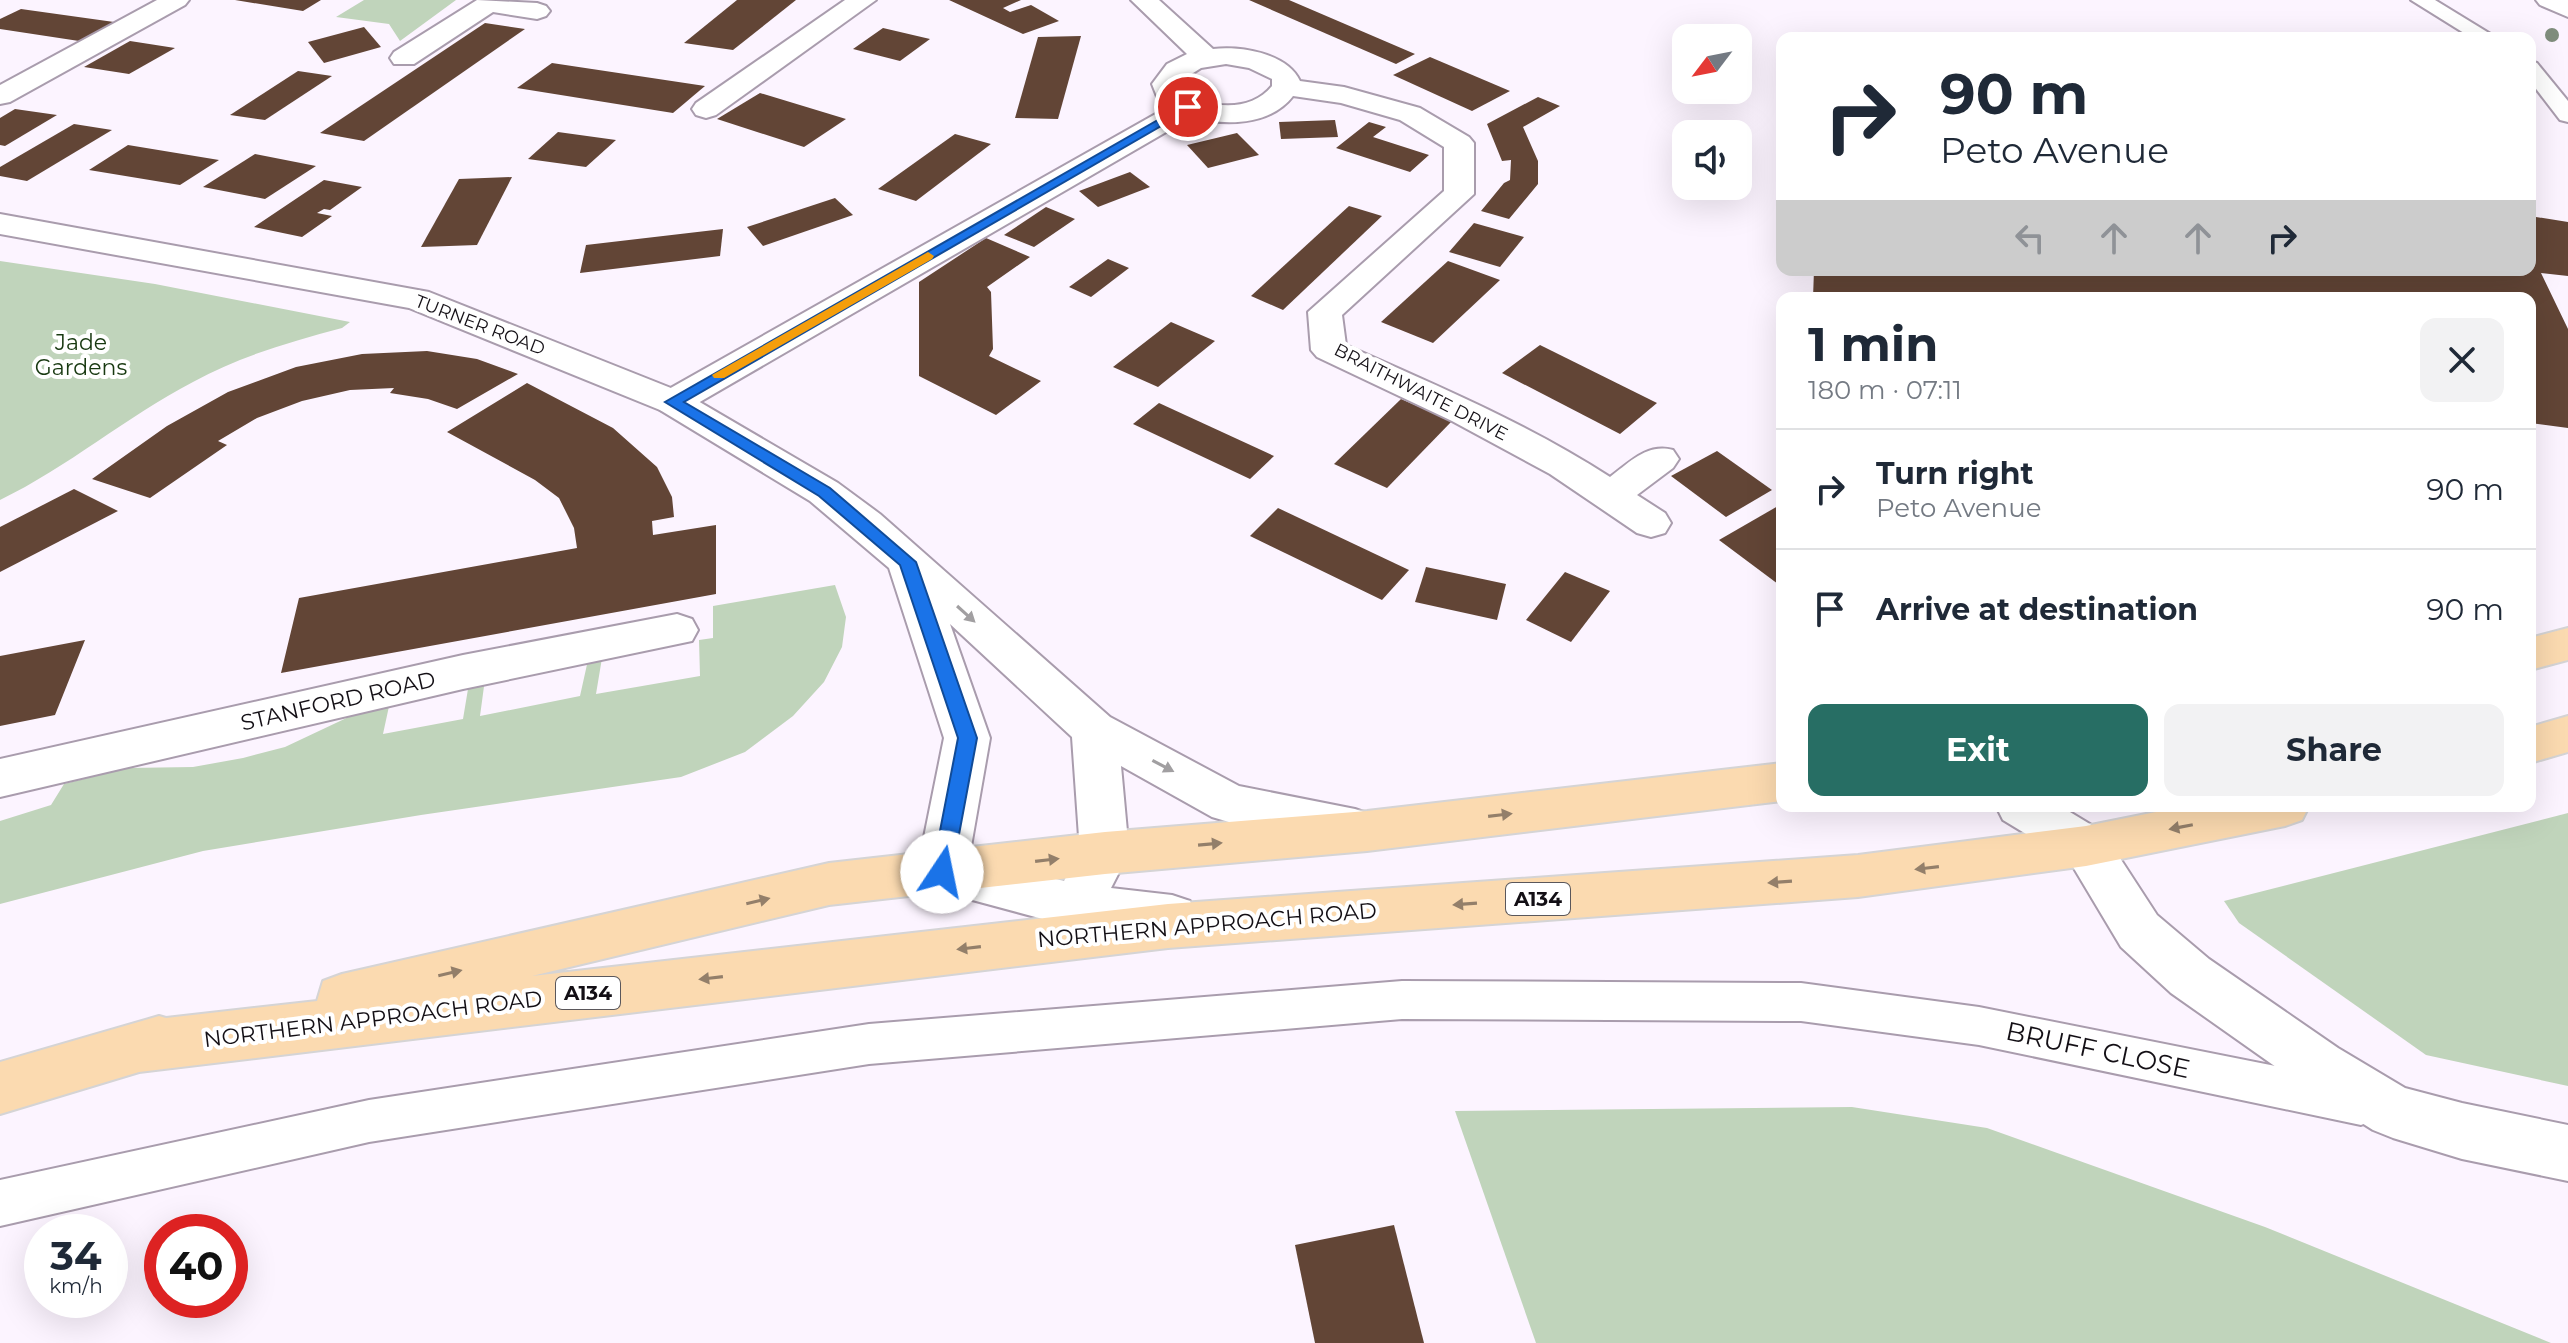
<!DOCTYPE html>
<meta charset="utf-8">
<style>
:root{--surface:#fff;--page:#f2f2f3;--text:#1f2937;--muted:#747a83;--line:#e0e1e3;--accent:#276e64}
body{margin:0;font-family:Montserrat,sans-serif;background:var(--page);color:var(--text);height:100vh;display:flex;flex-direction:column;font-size:30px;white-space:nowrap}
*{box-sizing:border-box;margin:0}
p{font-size:26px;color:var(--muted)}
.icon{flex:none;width:44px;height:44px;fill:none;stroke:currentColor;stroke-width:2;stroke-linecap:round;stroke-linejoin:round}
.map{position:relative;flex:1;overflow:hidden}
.panel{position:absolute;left:1776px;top:292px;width:760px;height:520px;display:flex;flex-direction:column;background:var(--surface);border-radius:16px;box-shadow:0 8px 32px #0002}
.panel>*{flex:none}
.guide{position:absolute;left:1776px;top:32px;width:760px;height:244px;border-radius:16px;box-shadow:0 8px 32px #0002;background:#fff;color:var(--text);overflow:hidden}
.needle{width:52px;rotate:238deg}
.controls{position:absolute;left:1672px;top:24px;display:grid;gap:16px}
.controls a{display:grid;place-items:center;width:80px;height:80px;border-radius:16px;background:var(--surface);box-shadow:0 8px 32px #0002;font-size:40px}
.speed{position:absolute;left:24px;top:1214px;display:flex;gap:16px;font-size:40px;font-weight:700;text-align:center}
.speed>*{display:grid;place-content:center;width:104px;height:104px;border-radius:50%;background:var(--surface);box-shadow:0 8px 32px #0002;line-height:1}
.speed small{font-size:20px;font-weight:400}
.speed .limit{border:12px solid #d22;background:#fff;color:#111}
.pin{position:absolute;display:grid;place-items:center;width:68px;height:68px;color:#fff;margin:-34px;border:4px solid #fff;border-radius:50%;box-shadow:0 2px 8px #0007}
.me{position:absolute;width:88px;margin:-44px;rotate:11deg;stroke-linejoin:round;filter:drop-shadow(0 0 6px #0008)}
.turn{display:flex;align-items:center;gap:28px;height:168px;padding:0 32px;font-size:36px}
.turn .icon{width:104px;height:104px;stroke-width:2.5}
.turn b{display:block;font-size:56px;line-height:68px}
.lanes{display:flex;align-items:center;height:76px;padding:0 32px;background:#0003;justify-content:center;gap:40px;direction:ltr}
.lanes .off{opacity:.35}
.round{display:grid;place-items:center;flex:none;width:84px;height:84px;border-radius:16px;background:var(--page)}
.head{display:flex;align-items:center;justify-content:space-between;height:136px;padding:0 32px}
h1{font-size:48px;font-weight:700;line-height:60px}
.cta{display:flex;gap:16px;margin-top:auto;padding:16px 32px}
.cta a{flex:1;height:92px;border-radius:16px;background:var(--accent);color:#fff;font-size:32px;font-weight:700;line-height:92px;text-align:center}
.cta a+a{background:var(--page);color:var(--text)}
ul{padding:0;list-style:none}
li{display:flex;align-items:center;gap:24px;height:120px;padding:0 32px;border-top:2px solid var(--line)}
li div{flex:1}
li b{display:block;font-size:30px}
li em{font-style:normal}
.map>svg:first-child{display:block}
</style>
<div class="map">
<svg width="2568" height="1343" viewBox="0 0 2568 1343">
<rect width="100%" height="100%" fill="#fcf4ff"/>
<!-- green -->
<g fill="#c0d4bb">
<polygon points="364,0 456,0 400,41 389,24 336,17"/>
<path d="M0,261L155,284L350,322L342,328C290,342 240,356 193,382C126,417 68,467 0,500Z"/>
<polygon points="835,585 846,617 842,647 824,682 793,716 745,752 681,777 421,815 203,851 0,904 0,821 51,805 64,784 127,768 193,767 243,758 285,747 391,697 383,734 463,719 469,683 485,679 480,716 580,696 588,660 602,658 596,694 700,676 699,640 713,638 713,606"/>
<polygon points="2568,813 2568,1086 2426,1055 2239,923 2224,901"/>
<polygon points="1852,1107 1987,1128 2265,1227 2551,1343 1536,1343 1455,1111"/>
</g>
<!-- building -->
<g fill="#624536">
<polygon points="235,0 321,0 303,11"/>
<polygon points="737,0 796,0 733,50 684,43"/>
<polygon points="949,0 1021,0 1003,8 1010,12 1031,5 1059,21 1023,34"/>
<polygon points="1249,0 1289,0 1415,54 1396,64"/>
<polygon points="21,9 114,22 79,41 0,29 0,19"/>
<polygon points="485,23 525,29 364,141 320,133"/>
<polygon points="364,27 381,47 324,63 308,42"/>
<polygon points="883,28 930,39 900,61 853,49"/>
<polygon points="1081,36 1058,119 1015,118 1038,37"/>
<polygon points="130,41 175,48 129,74 84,67"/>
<polygon points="1430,57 1510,91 1472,111 1393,75"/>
<polygon points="552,63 705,86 673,113 517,88"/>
<polygon points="298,71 332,76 265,120 230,115"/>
<polygon points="760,93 846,119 804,147 717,119"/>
<polygon points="1538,97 1560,106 1523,127 1538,161 1538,184 1509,219 1481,211 1504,183 1510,180 1511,160 1502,161 1487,124"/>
<polygon points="15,109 57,115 5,146 0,145 0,118"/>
<polygon points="1335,120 1338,137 1281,139 1279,122"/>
<polygon points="1369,122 1386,127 1373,137 1429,155 1410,172 1336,148"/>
<polygon points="74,124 112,130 27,181 0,176 0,167"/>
<polygon points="558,132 616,140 586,167 528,159"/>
<polygon points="1237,133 1259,155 1208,168 1187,145"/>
<polygon points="955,134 991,144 916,201 878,189"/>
<polygon points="128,145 219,160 180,185 89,170"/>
<polygon points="255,154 316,166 265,199 203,187"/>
<polygon points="1130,172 1150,187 1098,207 1079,191"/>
<polygon points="512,177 477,245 421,247 459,179"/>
<polygon points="324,180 362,187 330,210 324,209 317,213 332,216 302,237 254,227"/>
<polygon points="835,198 853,215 763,246 747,227"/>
<polygon points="1349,206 1382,216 1283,310 1251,296"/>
<polygon points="1046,207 1075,219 1034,247 1004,235"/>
<polygon points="2530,216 2568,222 2568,276 2541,273 2568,329 2568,428 2530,423 2530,298 1813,298 1814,270 2530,270"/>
<polygon points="1474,223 1524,237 1500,267 1449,252"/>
<polygon points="723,229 720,256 580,273 586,245"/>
<polygon points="986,238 1030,257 987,287 991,292 993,349 989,356 1041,381 996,415 919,376 919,282"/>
<polygon points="1108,259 1129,268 1091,297 1069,287"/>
<polygon points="1448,261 1500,280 1433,343 1381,322"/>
<polygon points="1171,322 1215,341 1158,387 1113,367"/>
<polygon points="1540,345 1657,403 1620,434 1502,373"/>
<polygon points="427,351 477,359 518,374 457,409 428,399 390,393 394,388 350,390 302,401 257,418 218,441 227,445 150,498 92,479 167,426 228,392 296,367 362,354"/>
<polygon points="527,383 613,428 657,467 672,497 674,517 652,521 653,535 716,525 716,594 281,673 299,598 577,548 574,528 559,498 535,480 447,432"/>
<polygon points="1401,399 1452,421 1387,488 1334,464"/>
<polygon points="1159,403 1274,456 1250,479 1133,424"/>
<polygon points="1717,451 1772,490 1726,517 1671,476"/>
<polygon points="74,489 118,511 0,572 0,527"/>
<polygon points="1778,506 1782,509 1782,587 1719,540"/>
<polygon points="1278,508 1409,570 1382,600 1250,536"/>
<polygon points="1426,567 1506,584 1497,620 1415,602"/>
<polygon points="1565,572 1610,591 1571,642 1526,620"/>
<polygon points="85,640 55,715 0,726 0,656"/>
<polygon points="1394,1225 1424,1343 1315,1343 1295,1245"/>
</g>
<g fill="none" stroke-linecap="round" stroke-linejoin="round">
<defs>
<g id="service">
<polygon points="2411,0 2435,0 2497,38 2472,38"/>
<polygon points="2530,61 2537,63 2568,101 2568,122 2560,120 2530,81"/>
<polygon points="1402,981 1801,983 1979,1007 2361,1083 2376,1089 2383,1104 2376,1119 2361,1125 1979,1045 1801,1021 1402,1019 869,1064 369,1142 0,1226 0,1180 369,1100 869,1024"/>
</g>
<g id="minor">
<polygon points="157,0 189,0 185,5 10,102 0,104 0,85"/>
<polygon points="477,0 537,3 546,6 550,11 546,16 537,19 493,12 414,64 394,64 390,58 394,52"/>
<polygon points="845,0 876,0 716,115 706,118 696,115 692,109 696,103"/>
<path d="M1131,0H1159L1213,49C1241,46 1287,53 1300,81L1344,87L1420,108L1469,137L1474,143V194L1342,315L1346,345C1435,385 1527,423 1610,477C1630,462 1647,443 1673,450L1679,459L1673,468L1637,495L1665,513L1671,523L1665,533L1651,537L1637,533L1550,474L1452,421L1317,357L1311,350L1308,312L1444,191V147L1400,120L1341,103L1293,96C1270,126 1224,126 1192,117L686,410L673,413L660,410L655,402L660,394L1168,107L1158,99L1152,84L1167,64L1187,54ZM1226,64L1249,68L1272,79V86C1250,113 1207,109 1181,90L1182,80L1201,68Z"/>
<polygon points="2536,0 2568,0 2568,17 2540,5"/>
<polygon points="677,614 692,619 698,630 692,641 463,689 0,797 0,759 463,655"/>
<polygon points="1996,806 2060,806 2103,832 2157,915 2209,959 2338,1048 2405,1088 2462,1103 2568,1125 2568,1181 2462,1159 2393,1138 2373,1130 2300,1084 2171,993 2121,947 2069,860 2003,820"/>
</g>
<path id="tertiary" d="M0,214L429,292L686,394L838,483L880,514L1110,717L1239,786L1355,809L1372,815L1379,829L1372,843L1355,849L1229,822L1212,817L1121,766L1129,853L1111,888L1172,895L1190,901L1197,917L1190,933L1172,939L1076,928L924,887L917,872L944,738L889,568L810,501L660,410L409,308L0,234ZM950,624L1072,737L1080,851L1064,881L969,858L990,738Z"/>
<g id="primary">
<polygon points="2568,628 2568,660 2530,670 2530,638"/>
<polygon points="2568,716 2568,752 2530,763 2530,727"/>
<polygon points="1782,763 1782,801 1367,851 1105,874 829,905 532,976 1168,904 1858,855 2086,826 2186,806 2309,806 2302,820 2285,826 2086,866 1858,897 1168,948 139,1072 0,1114 0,1062 159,1016 166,1018 317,1001 323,981 342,974 829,863 1105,832 1367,811"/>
</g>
</defs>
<!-- service casing -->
<use href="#service" stroke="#a99cad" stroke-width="4"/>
<!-- minor casing -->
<use href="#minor" stroke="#a99cad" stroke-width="4"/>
<!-- tertiary casing -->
<use href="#tertiary" stroke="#a99cad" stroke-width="4"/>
<!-- primary casing -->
<use href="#primary" stroke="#d5d4d5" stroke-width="4"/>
<!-- service -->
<use href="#service" fill="#fff" fill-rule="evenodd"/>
<!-- minor -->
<use href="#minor" fill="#fff" fill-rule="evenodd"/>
<!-- tertiary -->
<use href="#tertiary" fill="#fff" fill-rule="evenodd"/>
<!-- primary -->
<use href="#primary" fill="#fbdab0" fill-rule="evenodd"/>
</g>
<!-- trees -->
<circle fill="#7f8d7c" cx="2552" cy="35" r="7"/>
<!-- one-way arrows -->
<defs><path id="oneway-solid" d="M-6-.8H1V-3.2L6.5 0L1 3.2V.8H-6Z" transform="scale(2)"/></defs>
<g fill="#a19fa1">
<use href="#oneway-solid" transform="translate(966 614) rotate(42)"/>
<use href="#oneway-solid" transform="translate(1163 766) rotate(28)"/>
</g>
<g fill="#937f6a">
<use href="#oneway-solid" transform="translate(1500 815) rotate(-7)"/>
<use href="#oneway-solid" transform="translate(2181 827) rotate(169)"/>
<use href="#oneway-solid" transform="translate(1210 844) rotate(-5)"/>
<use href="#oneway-solid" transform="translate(1047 860) rotate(-7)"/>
<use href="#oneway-solid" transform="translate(1927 868) rotate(173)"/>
<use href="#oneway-solid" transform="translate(1780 882) rotate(176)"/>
<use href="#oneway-solid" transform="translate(758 901) rotate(-13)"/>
<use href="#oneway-solid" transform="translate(1465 904) rotate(176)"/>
<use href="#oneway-solid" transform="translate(969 948) rotate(173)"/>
<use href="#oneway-solid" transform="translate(450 973) rotate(-13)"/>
<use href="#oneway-solid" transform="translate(711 978) rotate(173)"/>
</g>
<!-- route -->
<polygon fill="#1a73e8" stroke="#114b97" stroke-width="2" points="1184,105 1194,107 684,402 830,488 916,562 977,738 952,872 949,878 942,881 935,878 932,872 958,738 900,565 819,496 665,402"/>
<!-- slow -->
<polygon fill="#f59e0b" points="928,252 934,256 932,259 724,378 714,378 712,375"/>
<g text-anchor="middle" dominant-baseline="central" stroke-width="8" stroke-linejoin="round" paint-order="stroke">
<!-- far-street labels -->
<g font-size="18" fill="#130f15" stroke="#fff">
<text transform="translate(480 325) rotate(21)">TURNER ROAD</text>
<text transform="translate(1421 392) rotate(27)">BRAITHWAITE DRIVE</text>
</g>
<!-- shield labels -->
<g fill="#fff" stroke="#5a575b" stroke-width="2">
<rect x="1506" y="883" width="64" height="32" rx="6"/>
<rect x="556" y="977" width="64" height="32" rx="6"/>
</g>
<g font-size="20" font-weight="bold" fill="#130f15">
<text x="1538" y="899">A134</text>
<text x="588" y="993">A134</text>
</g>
<!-- park labels -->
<g font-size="22" fill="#183911" stroke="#fff">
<text x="81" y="342">Jade<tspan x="81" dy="25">Gardens</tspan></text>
</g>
<!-- street labels -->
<g font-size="22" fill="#130f15" stroke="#fff">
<text transform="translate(338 701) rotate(-13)">STANFORD ROAD</text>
<text transform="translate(1207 925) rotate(-5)">NORTHERN APPROACH ROAD</text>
<text transform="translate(373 1019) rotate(-7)">NORTHERN APPROACH ROAD</text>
</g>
<!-- near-street labels -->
<g font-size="26" fill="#130f15" stroke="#fff">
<text transform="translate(2098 1050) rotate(12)">BRUFF CLOSE</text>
</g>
</g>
</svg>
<div class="controls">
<a><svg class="needle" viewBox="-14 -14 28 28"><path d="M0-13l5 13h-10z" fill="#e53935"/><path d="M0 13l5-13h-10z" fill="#747a83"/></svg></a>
<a><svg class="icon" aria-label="sound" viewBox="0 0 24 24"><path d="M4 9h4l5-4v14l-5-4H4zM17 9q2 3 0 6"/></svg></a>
</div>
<div class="speed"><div>34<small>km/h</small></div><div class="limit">40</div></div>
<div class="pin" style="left:1188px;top:107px;background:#d93025"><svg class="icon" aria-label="arrive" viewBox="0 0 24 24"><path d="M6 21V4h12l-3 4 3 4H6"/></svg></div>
<svg class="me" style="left:942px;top:872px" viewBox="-20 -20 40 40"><circle r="19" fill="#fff"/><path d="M0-13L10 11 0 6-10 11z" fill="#1a73e8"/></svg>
<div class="guide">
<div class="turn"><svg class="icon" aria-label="right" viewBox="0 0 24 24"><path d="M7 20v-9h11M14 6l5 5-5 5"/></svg><div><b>90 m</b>Peto Avenue</div></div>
<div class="lanes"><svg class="icon off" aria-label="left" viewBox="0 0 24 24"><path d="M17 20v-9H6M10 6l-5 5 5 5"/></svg><svg class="icon off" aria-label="ahead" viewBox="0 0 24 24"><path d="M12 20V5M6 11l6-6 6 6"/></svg><svg class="icon off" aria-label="ahead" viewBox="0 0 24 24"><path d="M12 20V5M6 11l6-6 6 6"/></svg><svg class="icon" aria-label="right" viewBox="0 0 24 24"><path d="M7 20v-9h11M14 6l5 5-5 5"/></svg></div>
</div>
<section class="panel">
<div class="head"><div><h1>1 min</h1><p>180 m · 07:11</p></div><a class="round"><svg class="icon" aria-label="close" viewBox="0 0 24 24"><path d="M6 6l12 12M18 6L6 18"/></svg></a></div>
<ul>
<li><svg class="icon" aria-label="right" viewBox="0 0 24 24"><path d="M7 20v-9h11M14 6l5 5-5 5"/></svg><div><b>Turn right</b><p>Peto Avenue</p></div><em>90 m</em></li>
<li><svg class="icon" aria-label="arrive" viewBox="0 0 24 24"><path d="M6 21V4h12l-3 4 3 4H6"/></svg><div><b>Arrive at destination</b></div><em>90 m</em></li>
</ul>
<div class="cta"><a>Exit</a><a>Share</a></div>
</section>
</div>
